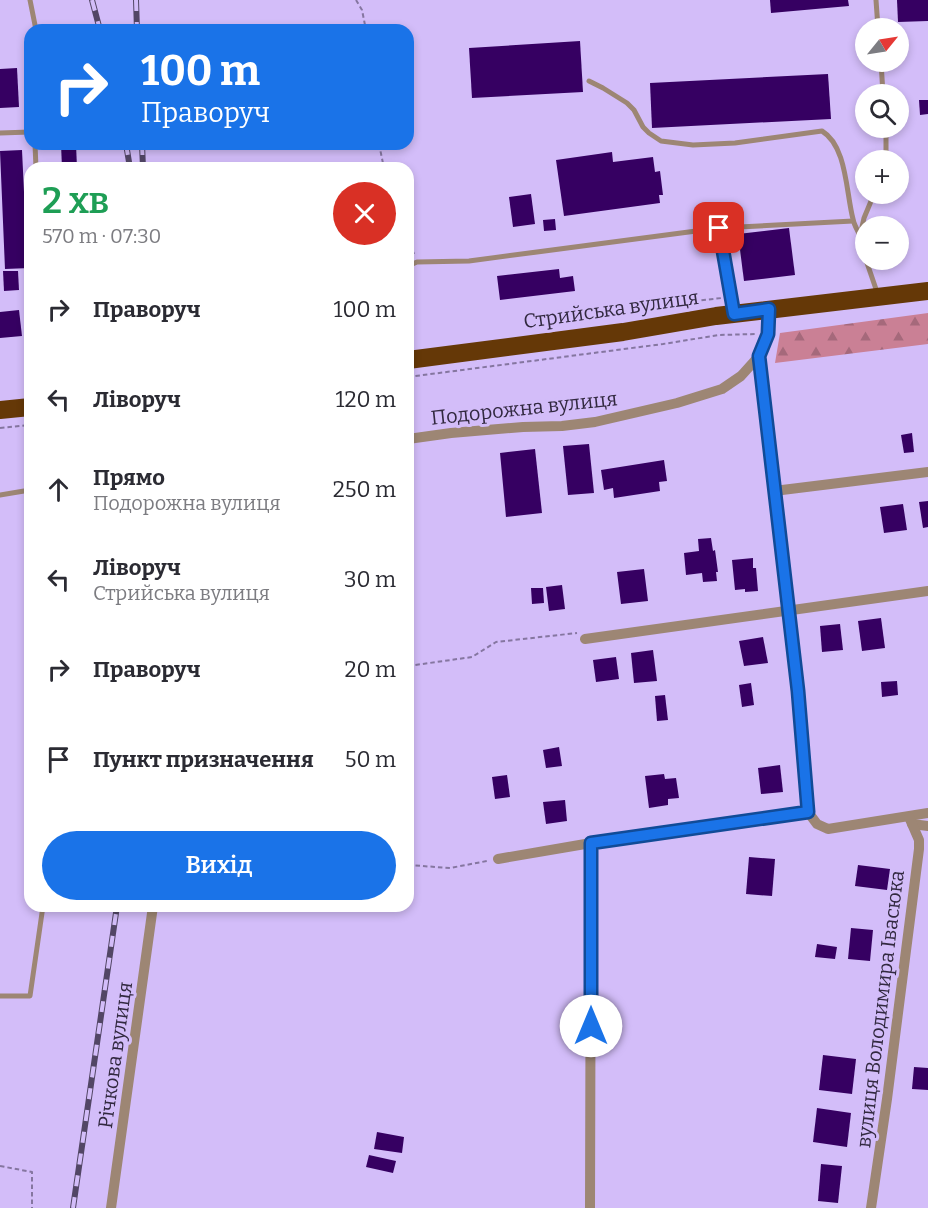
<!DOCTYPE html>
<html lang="uk">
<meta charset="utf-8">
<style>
:root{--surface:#fff;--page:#f7f7f7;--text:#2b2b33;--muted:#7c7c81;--accent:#1a73e8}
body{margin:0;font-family:Bitter,serif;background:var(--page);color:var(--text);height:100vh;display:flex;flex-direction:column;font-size:22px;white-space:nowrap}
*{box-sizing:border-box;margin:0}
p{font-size:20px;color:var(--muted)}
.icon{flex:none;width:33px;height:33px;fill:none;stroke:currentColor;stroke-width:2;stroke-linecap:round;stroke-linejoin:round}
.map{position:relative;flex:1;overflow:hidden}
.details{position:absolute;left:24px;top:162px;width:390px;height:750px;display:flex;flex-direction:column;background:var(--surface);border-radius:18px;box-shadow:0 3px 9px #0003}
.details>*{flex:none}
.hud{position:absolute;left:24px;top:24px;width:390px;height:126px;border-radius:18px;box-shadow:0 3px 9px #0003;background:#1a73e8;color:#fff;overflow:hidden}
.needle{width:39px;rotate:60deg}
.buttons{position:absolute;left:855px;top:18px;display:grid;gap:12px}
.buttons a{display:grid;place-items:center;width:54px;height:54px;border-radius:50%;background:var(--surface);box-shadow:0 3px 9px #0003;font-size:30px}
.pin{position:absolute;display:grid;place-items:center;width:51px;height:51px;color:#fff;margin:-26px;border-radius:12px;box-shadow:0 3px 9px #0006}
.me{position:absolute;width:66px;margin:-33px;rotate:0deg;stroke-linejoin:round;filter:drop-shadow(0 0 4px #0008)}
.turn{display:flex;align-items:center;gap:21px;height:126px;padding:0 18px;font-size:27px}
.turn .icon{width:78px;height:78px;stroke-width:2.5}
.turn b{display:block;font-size:42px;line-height:51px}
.round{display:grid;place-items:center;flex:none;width:63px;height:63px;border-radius:32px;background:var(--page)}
.head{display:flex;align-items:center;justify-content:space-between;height:102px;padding:0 18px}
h1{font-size:36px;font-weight:600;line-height:45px;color:#1e9e55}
.button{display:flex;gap:12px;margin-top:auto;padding:12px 18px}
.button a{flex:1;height:69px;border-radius:36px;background:var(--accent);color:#fff;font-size:24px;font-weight:600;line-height:69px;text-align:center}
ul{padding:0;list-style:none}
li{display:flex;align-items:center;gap:18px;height:90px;padding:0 18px}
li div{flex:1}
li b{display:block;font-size:22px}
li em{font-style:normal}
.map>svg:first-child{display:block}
</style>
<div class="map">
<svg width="928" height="1208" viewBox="0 0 928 1208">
<defs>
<pattern id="forest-firs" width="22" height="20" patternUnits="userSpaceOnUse" patternTransform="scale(1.5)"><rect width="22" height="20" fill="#ca8095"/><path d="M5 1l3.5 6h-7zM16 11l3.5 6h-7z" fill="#a5697b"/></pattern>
</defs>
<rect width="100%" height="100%" fill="#d3bdf9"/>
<!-- forest -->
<polygon fill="url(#forest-firs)" points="928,313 928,344 775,363 780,333"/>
<!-- building -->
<g fill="#360062">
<polygon points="770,0 848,0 849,6 771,13"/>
<polygon points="897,0 928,0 928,21 898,22"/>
<polygon points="580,41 583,92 472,98 469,48"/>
<polygon points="17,68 19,107 0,108 0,69"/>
<polygon points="828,74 831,119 652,128 650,83"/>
<polygon points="919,100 928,100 928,114 920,115"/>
<polygon points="61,144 76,144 77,168 62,168"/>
<polygon points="22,150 27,255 30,255 30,268 5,269 0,151"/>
<polygon points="612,152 613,162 653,157 655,172 660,171 663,195 659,195 660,203 564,216 556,160"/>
<polygon points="531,194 535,224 513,227 509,197"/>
<polygon points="555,219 556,230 544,231 543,220"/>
<polygon points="789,228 795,275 744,281 738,234"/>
<polygon points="559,269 560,278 573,276 575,291 500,300 497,276"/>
<polygon points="3,271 18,271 19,290 4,291"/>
<polygon points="19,310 22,336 0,338 0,312"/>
<polygon points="912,433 914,452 904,453 901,435"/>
<polygon points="589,444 594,493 568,495 563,446"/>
<polygon points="535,449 542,513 506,517 500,453"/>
<polygon points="664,460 667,481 659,482 660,491 614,498 613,488 604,490 601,470"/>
<polygon points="928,501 928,527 923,528 919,502"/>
<polygon points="903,504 907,530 884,533 880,507"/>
<polygon points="711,538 713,551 715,550 718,572 716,572 717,581 703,582 702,573 686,575 684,553 699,551 698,539"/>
<polygon points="753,558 753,568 756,568 758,591 745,592 745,589 735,590 732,560"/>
<polygon points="644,569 648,601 621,604 617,572"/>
<polygon points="562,585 565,609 549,611 546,587"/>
<polygon points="531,588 543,588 544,603 532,604"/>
<polygon points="881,618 885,648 862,651 858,621"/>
<polygon points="840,624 843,650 822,652 820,626"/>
<polygon points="763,637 768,663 744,666 739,641"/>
<polygon points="653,650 657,681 634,683 631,653"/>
<polygon points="616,657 619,679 596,682 593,660"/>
<polygon points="897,681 898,695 882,697 881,682"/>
<polygon points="751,683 754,705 742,707 739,685"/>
<polygon points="665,695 668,720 657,721 655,696"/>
<polygon points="559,747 562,766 546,768 543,750"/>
<polygon points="780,765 783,792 761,794 758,768"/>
<polygon points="664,774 665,779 676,778 679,798 668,799 668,805 649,808 645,776"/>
<polygon points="507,775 510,797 495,799 492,777"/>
<polygon points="565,800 567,821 546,824 543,802"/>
<polygon points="749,857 775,859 772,896 746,894"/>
<polygon points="858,865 890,869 887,890 855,886"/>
<polygon points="851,928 873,930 870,961 848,959"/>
<polygon points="817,944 837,947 835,959 815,957"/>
<polygon points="823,1055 856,1059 852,1094 819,1090"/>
<polygon points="914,1067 928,1068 928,1090 912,1089"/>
<polygon points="817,1108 851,1113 847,1147 813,1142"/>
<polygon points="377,1132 404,1137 402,1153 374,1149"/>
<polygon points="369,1155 396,1161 393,1173 366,1167"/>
<polygon points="821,1164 842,1166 838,1203 818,1201"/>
</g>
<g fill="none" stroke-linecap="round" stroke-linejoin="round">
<!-- path -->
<g stroke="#8576a0" stroke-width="2" stroke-dasharray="4.5 3" stroke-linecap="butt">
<polyline points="356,0 362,10 366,30"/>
<polyline points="379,144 384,168"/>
<polyline points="408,238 414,254"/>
<polyline points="694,301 722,298"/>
<polyline points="408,377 663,344 719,335 756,334"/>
<polyline points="0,428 30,425"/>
<polyline points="408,666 472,657 496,642 577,633"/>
<polyline points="408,865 450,868 487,861"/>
<polyline points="0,1166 32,1172 32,1208"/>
</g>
<!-- lane -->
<g stroke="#9d8674" stroke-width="5">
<polyline points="30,0 36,30"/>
<polyline points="876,0 878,28"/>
<polyline points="881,62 883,94"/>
<path d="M589,81L603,88L627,103L634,110L643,127L649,133L661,141L693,145L735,143L822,131C847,146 846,193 853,219C854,225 858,231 860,236"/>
<polyline points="0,133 30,132"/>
<polyline points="35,144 36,168"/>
<polyline points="885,160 886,150 886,128"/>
<polyline points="719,228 733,312"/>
<polyline points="866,256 860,236 864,218 874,194"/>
<polyline points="866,260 877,292"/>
<polyline points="408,266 417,262 469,261 719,228 853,221"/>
<polyline points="0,495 30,490"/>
<polyline points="0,996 30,996 43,906"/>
</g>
<!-- street -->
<g stroke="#9d8674" stroke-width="10">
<polyline points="759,356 798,691 808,812"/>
<polyline points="408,439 451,433 523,427 562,426 595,422 677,403 722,389 741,376 759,356 768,334 769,309"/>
<polyline points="774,491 928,472"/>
<polyline points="585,639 928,591"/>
<polyline points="912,824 928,826"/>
<polyline points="498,859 591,843 808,812 817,824 828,829 928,813"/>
<polyline points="111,1208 153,906"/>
<polyline points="590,1208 591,843"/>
<polyline points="871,1208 887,1099 919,849 919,840 909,817"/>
</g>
<!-- highway -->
<g stroke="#653807" stroke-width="18">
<polyline points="408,360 623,332 716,316 928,291"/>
<polyline points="0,410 30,407"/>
</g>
<defs>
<g id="rail">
<polyline points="92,0 100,30"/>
<polyline points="136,0 137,30"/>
<polyline points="126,144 130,168"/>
<polyline points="142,144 143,168"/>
<polyline points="73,1208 117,906"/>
</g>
</defs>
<!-- rail casing -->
<use href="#rail" stroke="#524665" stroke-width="6"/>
<!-- rail -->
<use href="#rail" stroke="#d3bdf9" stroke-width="4" stroke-dasharray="11" stroke-linecap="butt"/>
</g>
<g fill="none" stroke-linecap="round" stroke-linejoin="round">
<defs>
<polyline id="route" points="591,1026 591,843 808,812 798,691 759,356 768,334 769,309 734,314 719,228"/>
</defs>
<!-- route casing -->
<use href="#route" stroke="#114b97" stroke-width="15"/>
<!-- route -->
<use href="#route" stroke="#1a73e8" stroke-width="10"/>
</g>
<g text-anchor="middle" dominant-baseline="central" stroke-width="6" stroke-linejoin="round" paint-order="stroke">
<!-- street labels -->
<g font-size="20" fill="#322940" stroke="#d3bdf9">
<text transform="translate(611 309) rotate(-8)">Стрийська вулиця</text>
<text transform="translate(524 408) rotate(-6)">Подорожна вулиця</text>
<text transform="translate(880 1009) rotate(-83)">вулиця Володимира Івасюка</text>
<text transform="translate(115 1055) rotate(-82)">Річкова вулиця</text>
</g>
</g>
</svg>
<div class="buttons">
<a><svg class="needle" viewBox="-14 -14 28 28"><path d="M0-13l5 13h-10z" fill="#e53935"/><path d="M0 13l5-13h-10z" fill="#7c7c81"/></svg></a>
<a><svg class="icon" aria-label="search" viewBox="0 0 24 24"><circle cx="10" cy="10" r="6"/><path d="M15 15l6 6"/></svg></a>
<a>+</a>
<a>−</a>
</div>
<div class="pin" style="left:719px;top:228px;background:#d93025"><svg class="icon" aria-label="arrive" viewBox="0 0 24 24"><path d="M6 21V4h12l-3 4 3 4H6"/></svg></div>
<svg class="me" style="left:591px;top:1026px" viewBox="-20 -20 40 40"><circle r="19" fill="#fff"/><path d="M0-13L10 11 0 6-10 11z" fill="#1a73e8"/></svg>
<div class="hud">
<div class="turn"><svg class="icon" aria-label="right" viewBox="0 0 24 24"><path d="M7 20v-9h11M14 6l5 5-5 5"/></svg><div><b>100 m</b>Праворуч</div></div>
</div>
<section class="details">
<div class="head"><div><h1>2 хв</h1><p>570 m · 07:30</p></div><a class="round" style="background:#d93025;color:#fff"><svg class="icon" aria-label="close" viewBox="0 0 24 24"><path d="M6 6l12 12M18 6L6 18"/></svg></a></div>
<ul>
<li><svg class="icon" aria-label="right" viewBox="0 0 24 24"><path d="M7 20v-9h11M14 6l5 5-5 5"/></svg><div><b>Праворуч</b></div><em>100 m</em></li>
<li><svg class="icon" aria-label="left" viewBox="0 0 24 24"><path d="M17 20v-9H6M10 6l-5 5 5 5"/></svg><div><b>Ліворуч</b></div><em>120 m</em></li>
<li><svg class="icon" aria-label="ahead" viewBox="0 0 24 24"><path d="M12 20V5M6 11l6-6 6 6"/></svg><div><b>Прямо</b><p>Подорожна вулиця</p></div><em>250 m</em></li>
<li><svg class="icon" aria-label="left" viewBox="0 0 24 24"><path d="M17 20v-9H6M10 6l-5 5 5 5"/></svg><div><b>Ліворуч</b><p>Стрийська вулиця</p></div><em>30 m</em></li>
<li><svg class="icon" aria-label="right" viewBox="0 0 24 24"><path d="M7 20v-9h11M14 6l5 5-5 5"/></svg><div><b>Праворуч</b></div><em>20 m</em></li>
<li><svg class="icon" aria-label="arrive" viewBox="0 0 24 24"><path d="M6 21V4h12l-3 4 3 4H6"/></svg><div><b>Пункт призначення</b></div><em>50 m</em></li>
</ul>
<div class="button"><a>Вихід</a></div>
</section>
</div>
